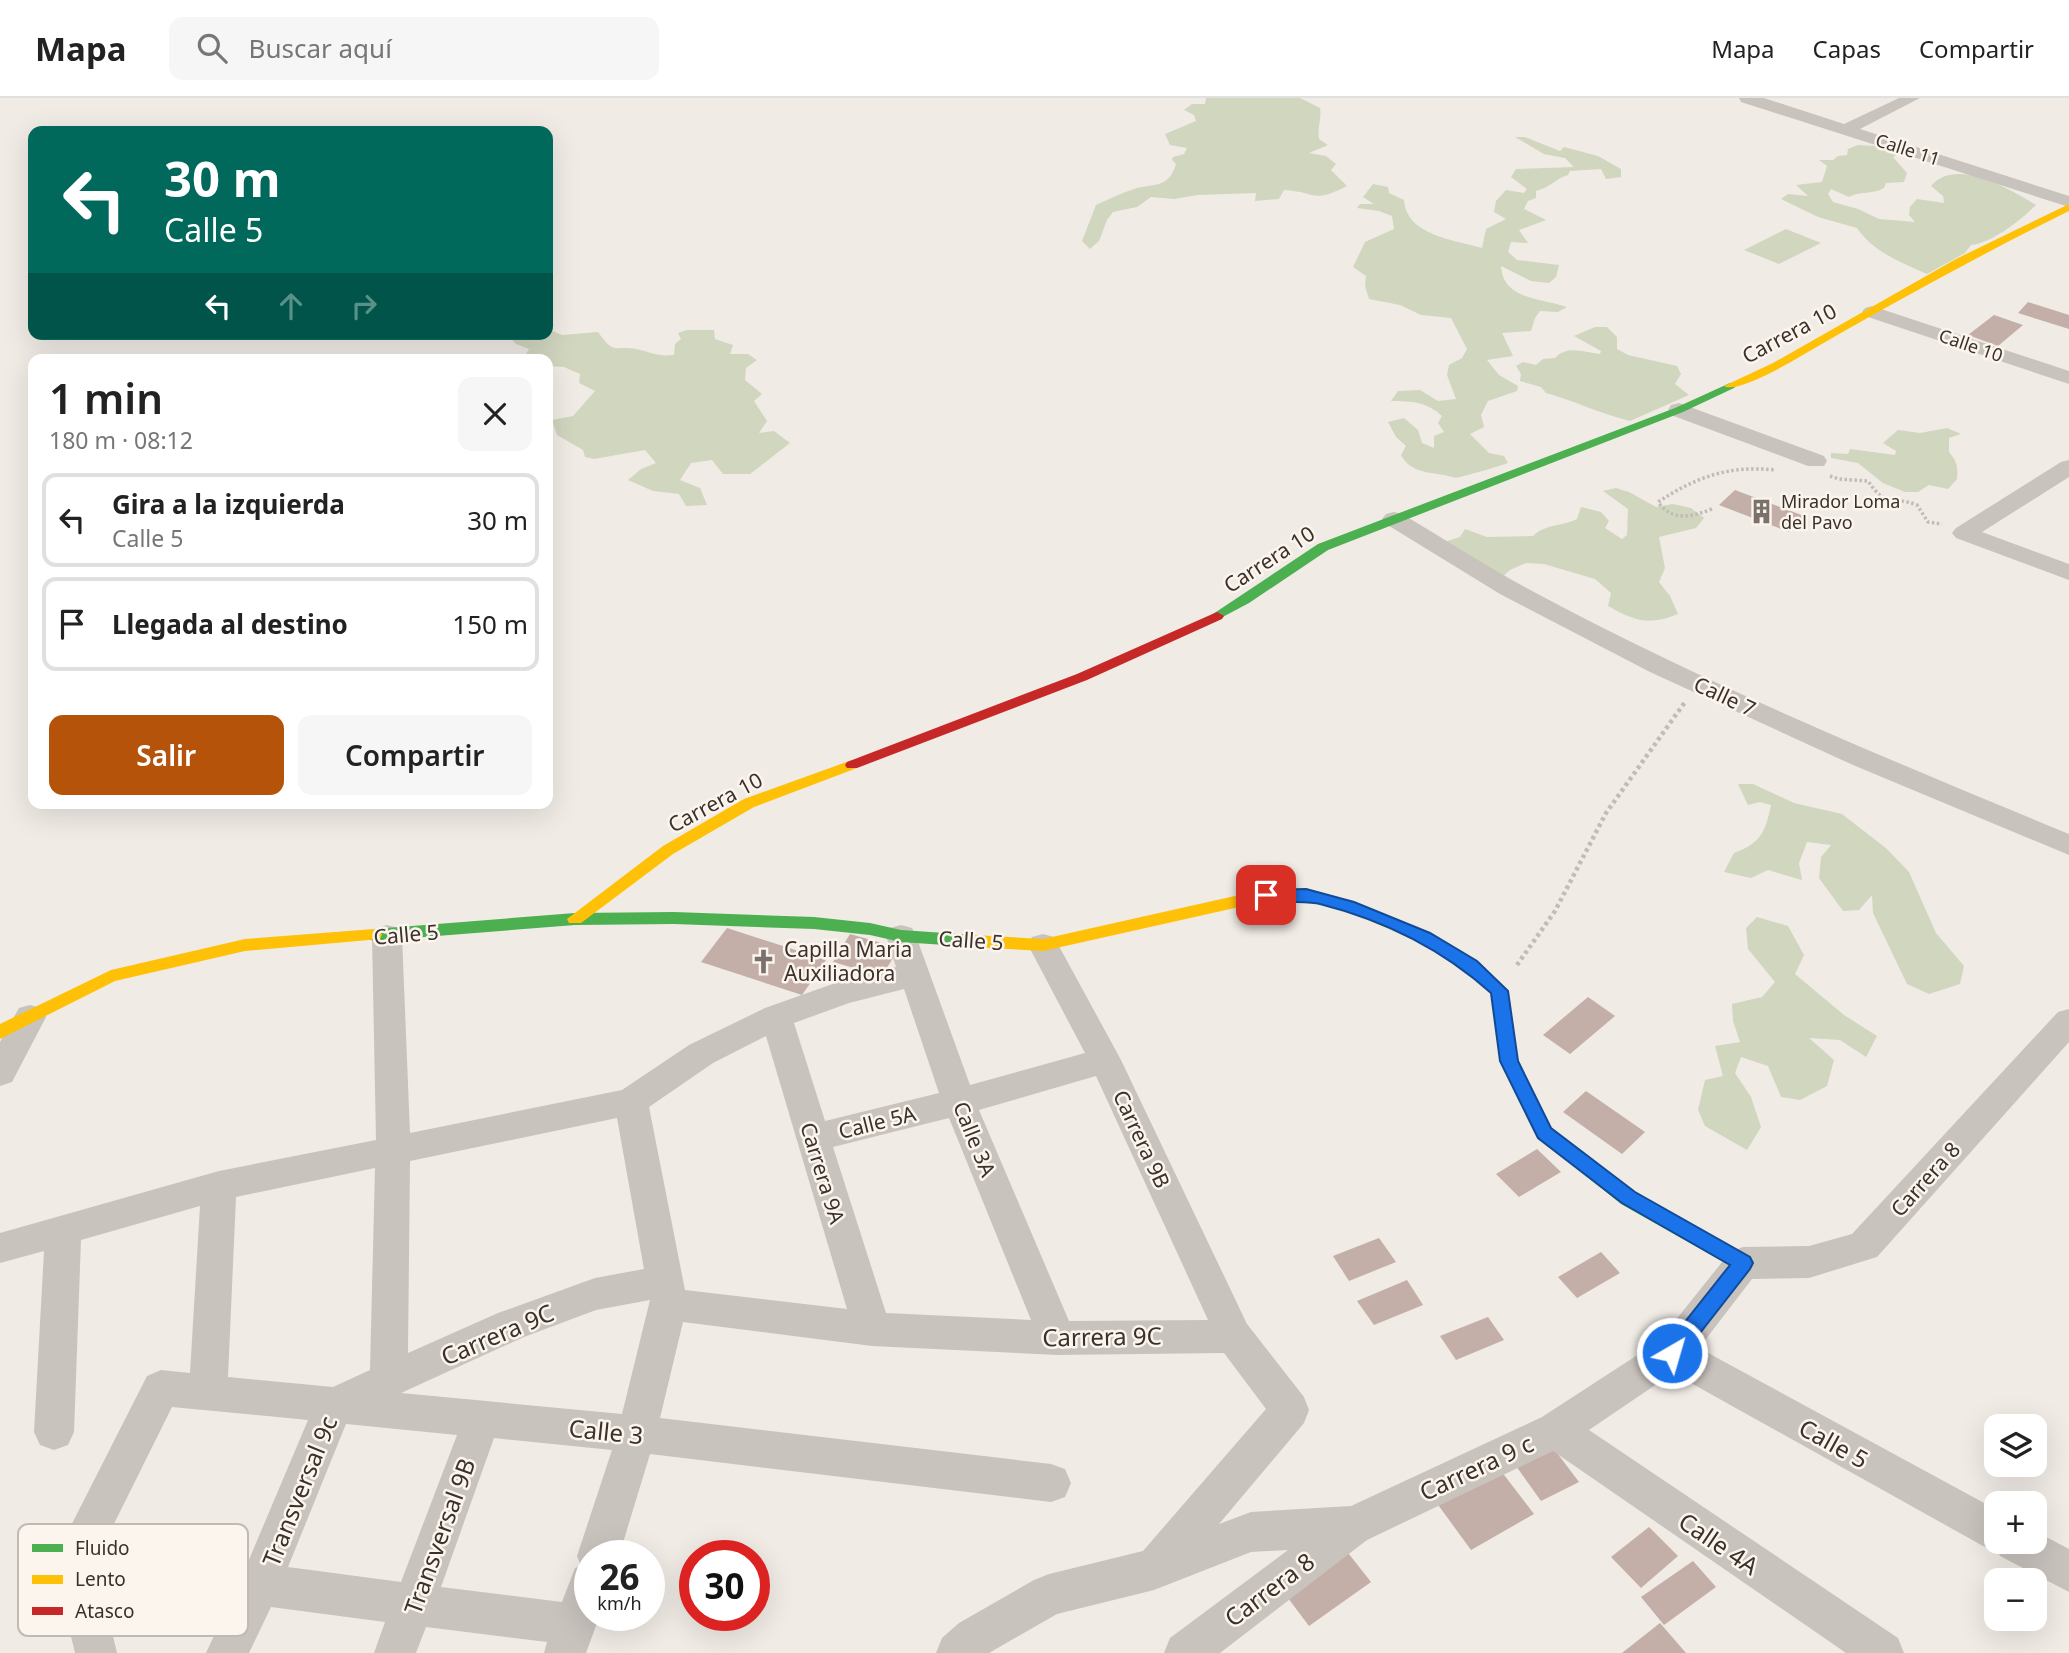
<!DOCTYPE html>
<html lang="es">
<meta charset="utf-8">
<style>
:root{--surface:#fff;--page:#f6f6f6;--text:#222;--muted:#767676;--line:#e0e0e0;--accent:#b45309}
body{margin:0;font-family:"Noto Sans",sans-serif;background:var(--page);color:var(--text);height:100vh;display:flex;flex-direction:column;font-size:26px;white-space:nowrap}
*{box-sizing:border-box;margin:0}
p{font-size:23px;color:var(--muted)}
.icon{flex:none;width:38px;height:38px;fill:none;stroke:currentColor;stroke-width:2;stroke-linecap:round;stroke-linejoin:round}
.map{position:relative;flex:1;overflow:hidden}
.panel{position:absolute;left:28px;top:256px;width:525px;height:455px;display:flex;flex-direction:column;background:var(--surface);border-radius:14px;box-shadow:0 7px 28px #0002}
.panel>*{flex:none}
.guide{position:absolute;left:28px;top:28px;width:525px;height:214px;border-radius:14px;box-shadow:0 7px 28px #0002;background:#00695c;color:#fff;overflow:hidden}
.tools{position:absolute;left:1984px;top:1316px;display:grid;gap:14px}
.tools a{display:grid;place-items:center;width:63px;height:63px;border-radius:14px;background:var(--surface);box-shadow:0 7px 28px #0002;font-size:35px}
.speed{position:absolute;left:574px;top:1442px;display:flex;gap:14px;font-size:35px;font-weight:700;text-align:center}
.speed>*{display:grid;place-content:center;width:91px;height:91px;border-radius:50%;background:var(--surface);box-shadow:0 7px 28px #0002;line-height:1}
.speed small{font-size:18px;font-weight:400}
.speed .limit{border:10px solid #d22;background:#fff;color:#111}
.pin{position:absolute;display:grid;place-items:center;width:60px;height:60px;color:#fff;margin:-30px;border-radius:14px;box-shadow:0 4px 10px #0006}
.me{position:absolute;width:77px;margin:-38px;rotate:38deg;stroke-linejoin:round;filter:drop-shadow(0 0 5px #0008)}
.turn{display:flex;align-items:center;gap:24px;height:147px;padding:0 21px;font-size:32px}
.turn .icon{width:91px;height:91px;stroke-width:2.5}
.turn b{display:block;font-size:49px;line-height:60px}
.lanes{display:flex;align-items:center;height:66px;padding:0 21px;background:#0003;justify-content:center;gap:35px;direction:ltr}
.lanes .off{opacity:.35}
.round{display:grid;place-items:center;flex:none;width:74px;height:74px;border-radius:14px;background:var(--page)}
.headline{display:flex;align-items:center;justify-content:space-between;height:119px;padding:0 21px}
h1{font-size:42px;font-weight:600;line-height:52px}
.button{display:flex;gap:14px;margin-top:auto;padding:14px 21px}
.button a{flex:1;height:80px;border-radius:14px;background:var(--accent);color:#fff;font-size:28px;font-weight:600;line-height:80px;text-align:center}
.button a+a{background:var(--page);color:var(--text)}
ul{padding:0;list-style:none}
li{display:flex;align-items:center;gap:21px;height:94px;margin:0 14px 10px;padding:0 7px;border:4px solid var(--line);border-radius:14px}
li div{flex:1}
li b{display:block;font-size:26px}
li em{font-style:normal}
header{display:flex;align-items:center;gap:42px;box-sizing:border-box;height:98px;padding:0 35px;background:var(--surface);border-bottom:2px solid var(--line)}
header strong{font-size:33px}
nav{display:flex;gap:38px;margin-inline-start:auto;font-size:24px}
.search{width:490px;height:63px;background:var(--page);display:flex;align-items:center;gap:18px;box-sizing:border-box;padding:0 24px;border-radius:14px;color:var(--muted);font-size:26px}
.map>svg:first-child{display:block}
</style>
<header>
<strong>Mapa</strong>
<div class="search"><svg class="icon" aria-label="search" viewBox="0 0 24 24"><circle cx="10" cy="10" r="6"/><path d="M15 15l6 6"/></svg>Buscar aquí</div>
<nav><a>Mapa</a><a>Capas</a><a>Compartir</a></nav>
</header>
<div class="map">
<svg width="2069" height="1555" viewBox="0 0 2069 1555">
<rect width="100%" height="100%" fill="#f0ebe5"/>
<!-- green -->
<g fill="#d1d6bf">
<path d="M1206,0H1300L1320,10C1322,21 1317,29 1319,41L1328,47L1309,55L1326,58L1336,66L1331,72L1347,88C1312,106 1317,94 1284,92L1279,101L1255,103L1256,95L1197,97L1174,101L1151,99L1137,109L1113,114L1107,122L1099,143L1090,151L1082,143L1096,107C1109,101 1124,94 1137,90C1156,86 1169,89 1176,66L1172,62L1173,59L1184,56L1187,50L1170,47L1165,36L1196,23L1194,17L1184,12L1192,6H1205Z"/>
<path d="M1515,39H1525L1560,53L1564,49L1598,58L1621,71V79L1606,81L1601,71L1570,73L1568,77C1555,81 1549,90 1536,93V100L1528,103L1524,111L1546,122L1519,132L1528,145L1511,144L1508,154L1517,162L1559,167L1556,179L1549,185L1531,183L1501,168C1503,202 1541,200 1567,209L1558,214L1540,213L1535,220L1531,233L1502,235L1513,258L1487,262L1499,277L1518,288L1517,293L1488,303L1481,317L1484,329L1470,336L1489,355L1504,358L1508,365C1493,370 1476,375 1460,379C1455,381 1449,378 1444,377C1426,374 1410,374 1401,357L1406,348L1396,339L1388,324L1404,320L1418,332L1422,345L1434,350V338L1444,334L1438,325L1442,318C1427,304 1411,303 1391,303L1398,293L1420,292L1438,303L1456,301L1447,277L1449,267L1462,260L1467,251L1451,220L1421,217L1400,207L1369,201L1365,188L1366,178L1353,169L1365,144L1394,131L1392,118L1379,113L1357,110L1360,106H1374L1363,99L1373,86L1388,89L1389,95L1404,102C1406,137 1454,142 1482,150L1486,131L1506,121L1494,114L1496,103L1506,92L1524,95L1527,91L1511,79L1516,71L1574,69L1565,60L1544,56Z"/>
<path d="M1858,47L1890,49L1900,55L1893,59L1907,75L1904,84L1886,85L1884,90C1871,97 1859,93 1849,99L1831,91L1828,96L1833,104L1858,111L1879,121L1915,124L1909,117L1910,109L1917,101L1944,105L1943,98L1931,88C1956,58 2011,92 2036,107C2021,122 1992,145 1971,147L1965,155L1927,176C1902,165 1872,153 1857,130L1818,119L1781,101L1788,96L1808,98L1796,87L1822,84L1827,68L1819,62H1833L1838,58L1847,57L1848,51Z"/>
<polygon points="1786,131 1821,145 1779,166 1744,152"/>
<path d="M1595,229H1607L1617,239V251L1628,257L1677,268L1681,276L1675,286L1689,297L1630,323C1601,316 1575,303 1546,295L1541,289L1520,283L1521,276L1516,268L1523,264L1536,267L1543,261L1555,260C1567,247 1584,254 1600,256L1601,253L1574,238Z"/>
<path d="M548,231L562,237L598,234C615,258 614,247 636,251C652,254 656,259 674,257L675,246L681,241L678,235L687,232H714L715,241L733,247L730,256H748L757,262L746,270L745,282L762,296L754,303L767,323L759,335L774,333L790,345L750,376H723L712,362L691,365L680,382L700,390L707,407L686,408L679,396L653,393L628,382L641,371L656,365L645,352L594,361L585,359L583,352L557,337L552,322L573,318L595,293L579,285L580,276L564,269L548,268V261H531L526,256L529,251L516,246L507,236H548Z"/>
<path d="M1947,330L1961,336L1949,340V354C1957,364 1958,368 1957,381L1948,391L1929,387L1918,394H1905L1883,385L1858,365L1831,360V355L1848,356L1850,351L1895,357L1896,353L1883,345L1898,332L1920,335Z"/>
<path d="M1616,390L1629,394L1656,409L1673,406L1691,410L1704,420L1696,430L1659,439L1665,470L1659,484L1670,498L1678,516C1648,528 1635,523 1608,508L1611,495L1595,481L1544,466L1526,465L1510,472L1499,482L1444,444L1460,439L1465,431L1487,439L1533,438C1547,425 1561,429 1577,421L1581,409L1601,414L1609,423L1605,430L1622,441L1627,437L1628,411L1603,393Z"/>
<path d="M1738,686H1753L1794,705L1842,716L1887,751L1909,774L1936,835L1964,868L1960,886L1929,896L1907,886L1873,815L1872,797L1859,812L1843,813L1819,780L1821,759L1831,747L1807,744L1799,765L1802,782L1768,772L1751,780L1724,774L1734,755C1761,745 1765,735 1771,707L1760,704L1748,707Z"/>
<polygon points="1757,819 1788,828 1804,857 1795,876 1844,917 1877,938 1866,959 1840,942 1809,940 1834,962 1827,988 1800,1002 1781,999 1768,968 1741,959 1735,975 1751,999 1761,1029 1747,1052 1705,1028 1698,1012 1705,982 1723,978 1715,948 1740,944 1733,923 1732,906 1762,899 1775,884 1748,851 1746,830"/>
</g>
<!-- building -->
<g fill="#c3afa7">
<polygon points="2028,204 2069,217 2069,231 2018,215"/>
<polygon points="1994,217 2023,227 1998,248 1968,237"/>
<polygon points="1735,392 1804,418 1789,434 1719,407"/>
<polygon points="727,830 826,862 802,897 701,864"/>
<polygon points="850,836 899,850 882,878 833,864"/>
<polygon points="1588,899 1615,918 1570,956 1543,937"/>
<polygon points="1586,993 1645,1034 1622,1056 1563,1014"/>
<polygon points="1537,1051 1561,1074 1519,1099 1496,1076"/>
<polygon points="1379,1140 1396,1164 1349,1183 1333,1158"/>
<polygon points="1601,1154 1620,1175 1577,1200 1558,1179"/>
<polygon points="1407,1182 1423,1207 1374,1227 1357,1203"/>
<polygon points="1488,1219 1504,1242 1456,1262 1440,1238"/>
<polygon points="1548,1343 1579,1384 1541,1403 1511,1361"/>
<polygon points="1498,1369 1534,1416 1471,1452 1436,1404"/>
<polygon points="1649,1429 1678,1458 1641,1490 1611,1459"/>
<polygon points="1341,1446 1371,1484 1309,1528 1279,1488"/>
<polygon points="1693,1463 1716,1489 1664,1527 1641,1499"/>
<polygon points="1660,1525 1686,1555 1622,1555"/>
</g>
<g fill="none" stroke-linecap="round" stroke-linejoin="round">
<!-- path-far1 -->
<g stroke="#c2bbb6" stroke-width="3.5" stroke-dasharray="2.5 2.5" stroke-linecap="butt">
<path d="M1830,378L1839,381L1868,383C1887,411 1891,397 1917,407L1928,424L1942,426"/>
<path d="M1712,411C1691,419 1673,424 1658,404C1696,379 1729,367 1775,372"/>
</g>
<!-- path -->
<polyline stroke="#c2bbb6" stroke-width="4.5" stroke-dasharray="3.5 3.5" stroke-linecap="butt" points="1517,867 1555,813 1606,715 1685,604"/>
<!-- street -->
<g fill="#c9c3be" fill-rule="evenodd">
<polygon points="1739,0 1764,0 1844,26 1899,0 1920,0 1860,31 2069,98 2069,109 1741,4"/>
<polygon points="1872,208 2069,273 2069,286 1865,218 1862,214 1865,210"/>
<polygon points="1679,305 1824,358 1827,363 1824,368 1808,368 1671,317 1668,312 1671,307"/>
<polygon points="2069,362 2069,379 1982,434 2069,466 2069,482 1956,440 1952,435 1956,430 2061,364"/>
<path d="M1394,414L1402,416C1446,442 1489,470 1534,494C1707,587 1888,661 2069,736V757L1853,667L1650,574L1500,496L1386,426L1382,421L1386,416Z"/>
<path d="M387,827L398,830L402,838L410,1035L622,992L689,947L765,910L844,882L896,869L886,838L890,830L901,827L912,830L916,838L970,987L1085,955L1028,847L1032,839L1043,836L1054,839L1121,962L1247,1226L1304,1299L1309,1312L1304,1325L1219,1426L1251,1414L1351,1408L1542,1319L1659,1243L1730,1154L1743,1149L1809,1148L1852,1136L2058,914L2069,911V944L1877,1159L1809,1180L1752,1181L1699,1250L1997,1412V1444H2035V1433L2069,1451V1494L2000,1458L1998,1453L1983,1448L1673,1275L1589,1332L1898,1540L1904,1555H1846L1553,1353L1367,1442L1220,1555H1164L1170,1540L1288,1452L1251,1454L1154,1492L1057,1516L989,1555H936L942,1540L959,1525L1034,1482L1049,1476L1143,1453L1266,1311L1224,1255L1057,1257L872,1248L683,1224L660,1320L1051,1366L1065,1371L1071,1385L1065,1399L1051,1404L650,1356L619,1458H590V1517H600L586,1555H544L547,1544L426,1529L416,1555H374L385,1524L271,1509L249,1555H206L230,1503L101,1487L117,1555H75L53,1463L147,1278L161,1272L190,1275L200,1108L81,1142L74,1334L68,1347L54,1352L40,1347L34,1334L44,1153L0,1165V1135L219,1073L376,1042L372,838L376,830ZM904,891L939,995L825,1023L794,925L849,905ZM766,938L847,1211L685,1192L649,1009L713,965ZM1096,978L1208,1222L1069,1223L979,1012ZM617,1020L644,1171L595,1180L498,1215L408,1255L410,1063ZM949,1020L1031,1222L886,1215L833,1049ZM375,1070L370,1272L333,1289L228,1279L236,1099ZM650,1202L622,1316L401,1295L524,1239L596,1212ZM172,1309L308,1322L248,1464L104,1446ZM346,1326L457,1337L401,1484L288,1469ZM494,1340L612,1352L577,1458L581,1468L575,1470L562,1504L441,1489Z"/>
<polygon points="30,907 41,910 46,919 12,984 0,988 0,944 19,910"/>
</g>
<!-- fast -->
<g fill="#4caf50" fill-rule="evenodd">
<polygon points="1730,285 1736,288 1734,290 1683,314 1328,452 1249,505 1217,522 1210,518 1318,446 1675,310"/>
<polygon points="674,814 814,819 870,825 901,832 974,837 980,839 982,843 980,847 974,849 901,844 870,837 814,831 674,826 575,827 374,843 368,841 366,837 368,833 374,831 575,815"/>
<polygon points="1506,932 1512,934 1518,963 1551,1030 1635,1094 1750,1159 1753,1165 1750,1171 1743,1173 1736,1171 1621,1106 1539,1040 1500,963 1497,939 1500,934"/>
</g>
<!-- slow -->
<g fill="#ffc107" fill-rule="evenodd">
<path d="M2069,106V113C1978,158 1889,207 1801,258C1788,266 1735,296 1724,288L1773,265L1956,161Z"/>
<polygon points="852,662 857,664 859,667 857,670 754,709 673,756 581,825 569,825 567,821 663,748 744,701"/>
<polygon points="1306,790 1355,804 1430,835 1477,864 1507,893 1515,939 1512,944 1500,944 1491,896 1465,872 1418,843 1344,812 1306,802 1266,803 1043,853 974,849 968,847 966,843 968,839 974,837 1043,841 1266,791"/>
<polygon points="374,831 380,833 382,837 380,841 245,853 115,883 0,941 0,926 111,872 245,841"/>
</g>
<!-- jam -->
<polygon fill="#c62828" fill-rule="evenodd" points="1217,514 1224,518 1222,521 1087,582 857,670 847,670 845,667 847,664 1077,576"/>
</g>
<!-- route -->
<path fill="#1a73e8" stroke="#114b97" stroke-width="2" d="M1306,791L1354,804L1430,835L1477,863L1508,893L1518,963L1551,1030L1635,1094L1750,1159L1753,1165L1750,1171L1679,1262L1672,1264L1665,1262L1662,1255L1665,1249L1730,1167L1622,1105L1538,1040L1500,963L1491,895C1443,852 1383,822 1320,806C1306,802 1265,807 1258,797L1266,792Z"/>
<!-- icons -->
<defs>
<symbol id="building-bare" viewBox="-9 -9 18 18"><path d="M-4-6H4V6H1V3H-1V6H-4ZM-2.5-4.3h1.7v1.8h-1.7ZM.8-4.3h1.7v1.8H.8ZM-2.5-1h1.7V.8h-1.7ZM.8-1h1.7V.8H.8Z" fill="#7a716c" stroke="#fbf5ee" stroke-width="2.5" paint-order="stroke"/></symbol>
<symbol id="church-bare" viewBox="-9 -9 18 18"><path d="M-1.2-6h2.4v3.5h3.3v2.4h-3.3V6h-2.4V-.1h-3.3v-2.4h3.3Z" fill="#7a716c" stroke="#fbf5ee" stroke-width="2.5" paint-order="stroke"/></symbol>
</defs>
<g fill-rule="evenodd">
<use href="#building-bare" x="1744" y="396" width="35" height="35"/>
<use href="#church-bare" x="746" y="846" width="35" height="35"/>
</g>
<g text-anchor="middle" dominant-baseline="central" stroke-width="5" stroke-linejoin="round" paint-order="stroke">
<!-- far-street labels -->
<g font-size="18" fill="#3b302b" stroke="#fbf5ee">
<text transform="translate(1908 51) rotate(18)">Calle 11</text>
<text transform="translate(1971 247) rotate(19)">Calle 10</text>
</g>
<!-- far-poi labels -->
<g font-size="18" fill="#3b302b" stroke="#fbf5ee" text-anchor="start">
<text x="1781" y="403">Mirador Loma<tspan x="1781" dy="21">del Pavo</tspan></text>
</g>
<!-- street labels -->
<g font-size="21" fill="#3b302b" stroke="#fbf5ee">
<text transform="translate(1789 235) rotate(-28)">Carrera 10</text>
<text transform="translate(1269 461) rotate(-33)">Carrera 10</text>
<text transform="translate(1725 598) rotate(25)">Calle 7</text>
<text transform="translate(715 704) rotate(-28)">Carrera 10</text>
<text transform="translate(406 836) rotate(-5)">Calle 5</text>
<text transform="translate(971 842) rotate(4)">Calle 5</text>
<text transform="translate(877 1024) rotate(-14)">Calle 5A</text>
<text transform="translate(975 1041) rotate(68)">Calle 3A</text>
<text transform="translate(1142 1041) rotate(65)">Carrera 9B</text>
<text transform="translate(823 1075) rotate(73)">Carrera 9A</text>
<text transform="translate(1925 1081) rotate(-48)">Carrera 8</text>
</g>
<!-- poi labels -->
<g font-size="21" fill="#3b302b" stroke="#fbf5ee" text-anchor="start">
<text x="784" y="851">Capilla Maria<tspan x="784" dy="24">Auxiliadora</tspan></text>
</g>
<!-- near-street labels -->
<g font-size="24" fill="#3b302b" stroke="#fbf5ee">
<text transform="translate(497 1236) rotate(-23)">Carrera 9C</text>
<text transform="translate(1102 1238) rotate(-1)">Carrera 9C</text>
<text transform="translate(606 1333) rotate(6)">Calle 3</text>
<text transform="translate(1834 1345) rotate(29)">Calle 5</text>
<text transform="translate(1476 1369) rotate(-25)">Carrera 9 c</text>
<text transform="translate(299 1393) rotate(-68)">Transversal 9c</text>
<text transform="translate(439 1438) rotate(-70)">Transversal 9B</text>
<text transform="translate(1719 1445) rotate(34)">Calle 4A</text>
<text transform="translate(1269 1491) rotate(-37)">Carrera 8</text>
</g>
</g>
<!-- legend -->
<rect x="18" y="1426" width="230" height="112" rx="10" fill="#fbf5ee" stroke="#c1bab4" stroke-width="2"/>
<rect x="32" y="1446" width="31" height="8" fill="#4caf50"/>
<rect x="32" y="1477" width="31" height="9" fill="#ffc107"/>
<rect x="32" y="1509" width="31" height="8" fill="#c62828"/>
<g font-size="19" fill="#3b302b">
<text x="75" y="1457">Fluido</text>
<text x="75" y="1488">Lento</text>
<text x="75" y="1520">Atasco</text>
</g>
</svg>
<div class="tools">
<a><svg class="icon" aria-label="layers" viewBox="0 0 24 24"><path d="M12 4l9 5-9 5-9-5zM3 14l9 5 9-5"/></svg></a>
<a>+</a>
<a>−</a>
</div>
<div class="speed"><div>26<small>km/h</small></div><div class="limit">30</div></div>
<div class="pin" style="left:1266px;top:797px;background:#d93025"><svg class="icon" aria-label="arrive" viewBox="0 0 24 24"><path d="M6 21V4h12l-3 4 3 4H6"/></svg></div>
<svg class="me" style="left:1672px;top:1255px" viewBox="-20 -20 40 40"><circle r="17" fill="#1a73e8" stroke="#fff" stroke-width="3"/><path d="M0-11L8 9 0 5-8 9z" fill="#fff"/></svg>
<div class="guide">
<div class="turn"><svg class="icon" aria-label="left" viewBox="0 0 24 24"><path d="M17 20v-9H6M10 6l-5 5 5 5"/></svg><div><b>30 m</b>Calle 5</div></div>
<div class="lanes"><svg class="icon" aria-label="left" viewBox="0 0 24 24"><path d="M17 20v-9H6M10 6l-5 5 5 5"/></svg><svg class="icon off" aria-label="ahead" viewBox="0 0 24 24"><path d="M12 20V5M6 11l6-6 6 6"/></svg><svg class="icon off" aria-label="right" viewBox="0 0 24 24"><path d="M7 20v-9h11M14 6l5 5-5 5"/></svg></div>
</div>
<section class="panel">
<div class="headline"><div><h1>1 min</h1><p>180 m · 08:12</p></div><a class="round"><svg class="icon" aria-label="close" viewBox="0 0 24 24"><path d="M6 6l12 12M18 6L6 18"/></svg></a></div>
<ul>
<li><svg class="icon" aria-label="left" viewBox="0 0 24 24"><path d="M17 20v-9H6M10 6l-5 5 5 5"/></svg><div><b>Gira a la izquierda</b><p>Calle 5</p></div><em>30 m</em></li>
<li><svg class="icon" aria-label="arrive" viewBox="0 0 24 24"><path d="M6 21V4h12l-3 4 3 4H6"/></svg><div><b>Llegada al destino</b></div><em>150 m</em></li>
</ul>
<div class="button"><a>Salir</a><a>Compartir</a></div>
</section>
</div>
